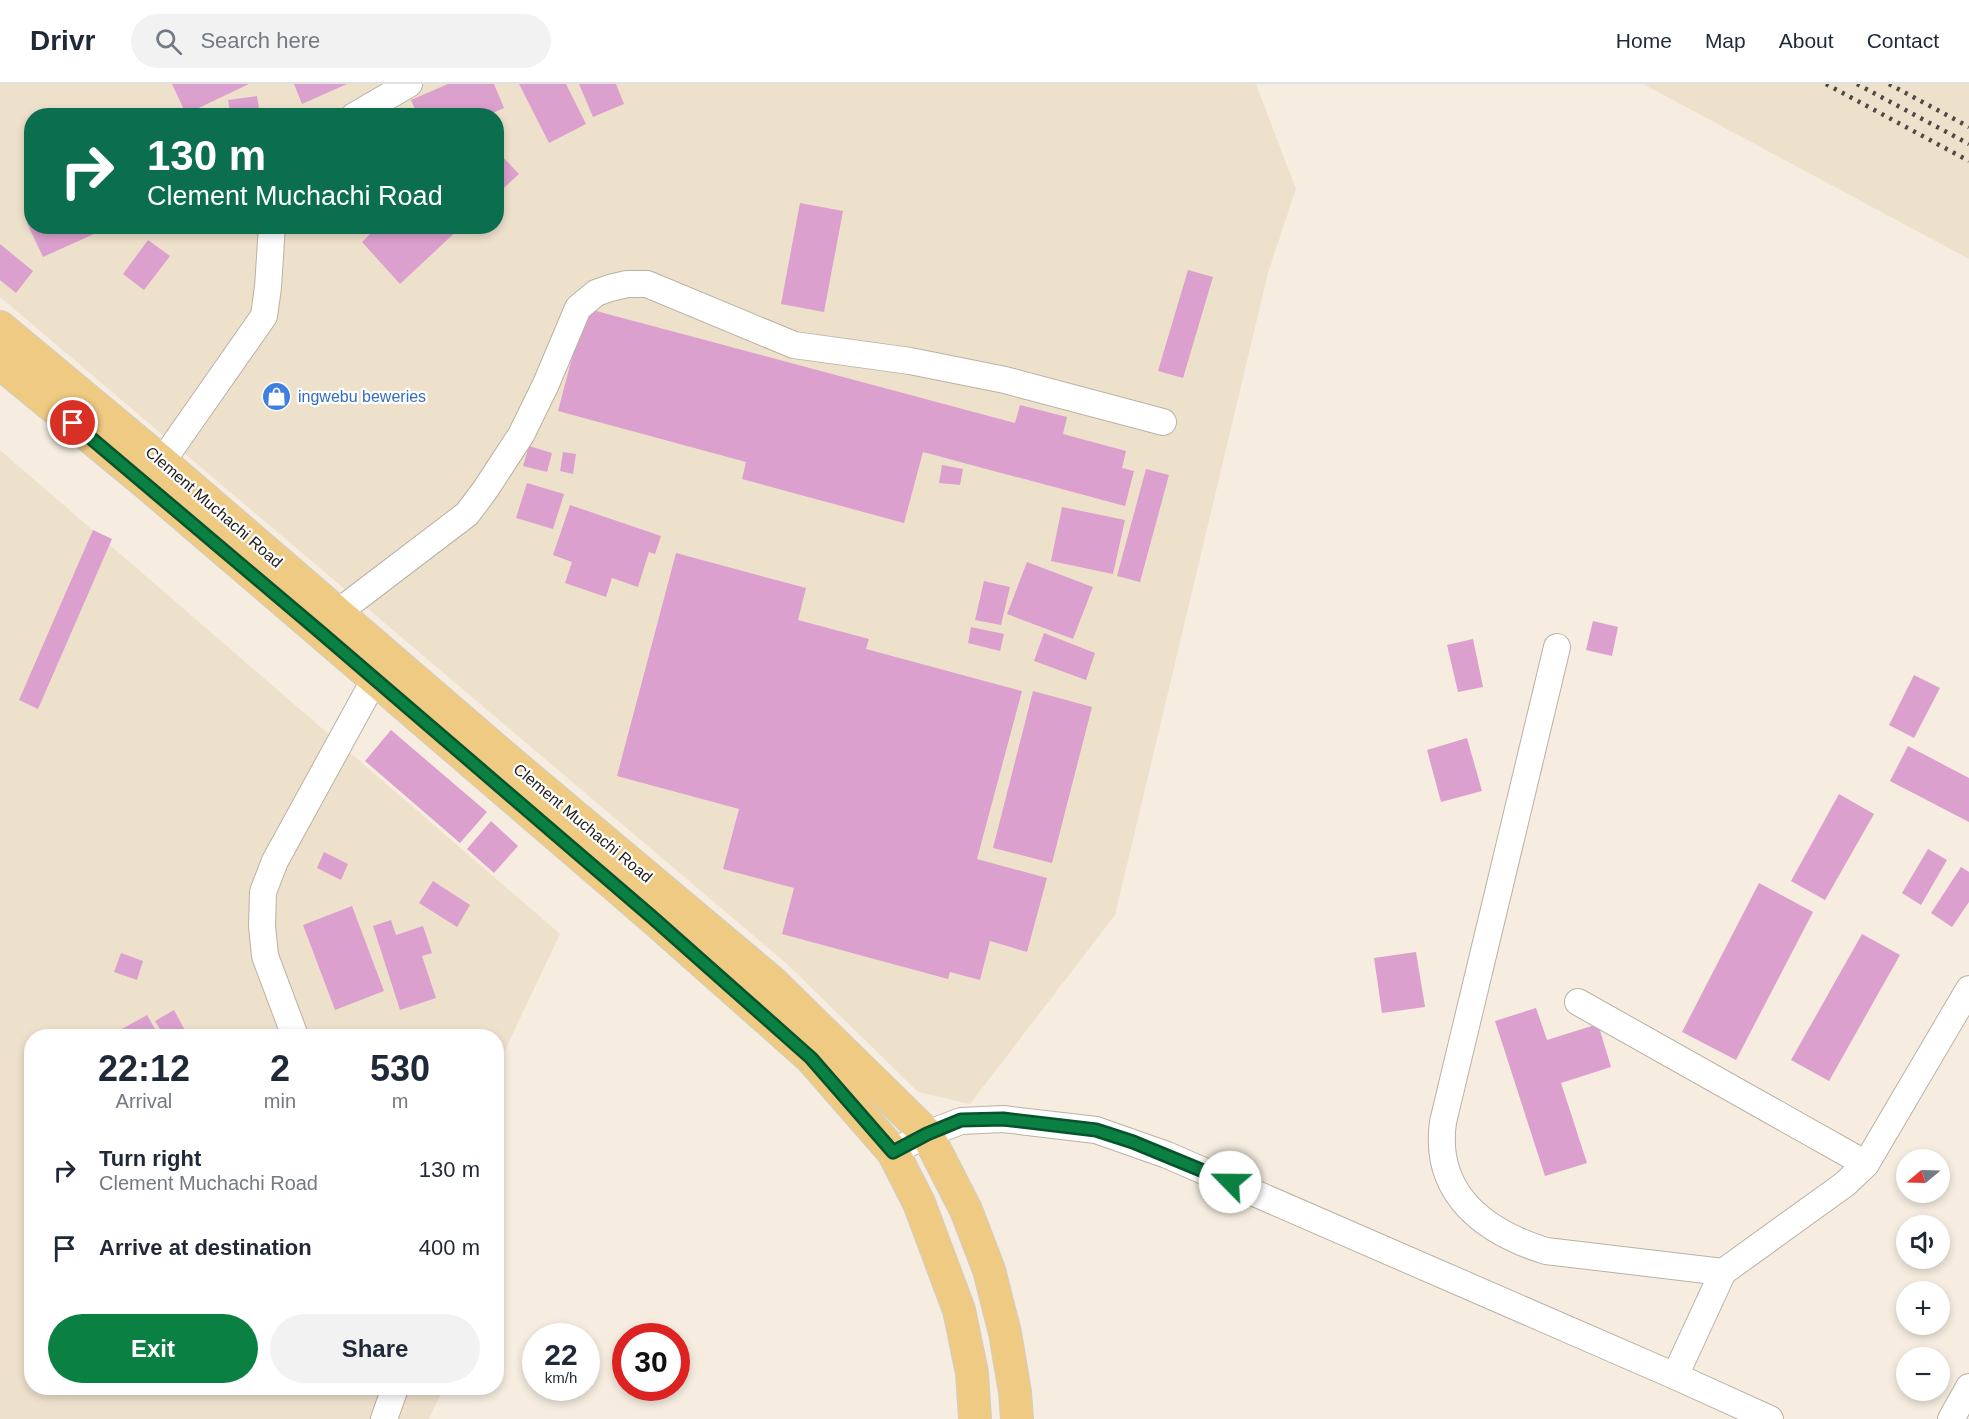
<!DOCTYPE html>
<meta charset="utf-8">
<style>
:root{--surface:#fff;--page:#f2f2f3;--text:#1f2937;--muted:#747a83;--line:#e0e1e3;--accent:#0b8043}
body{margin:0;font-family:Arial,sans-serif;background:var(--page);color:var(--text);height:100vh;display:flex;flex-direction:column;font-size:22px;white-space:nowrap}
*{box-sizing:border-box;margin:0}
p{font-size:20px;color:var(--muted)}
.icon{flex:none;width:33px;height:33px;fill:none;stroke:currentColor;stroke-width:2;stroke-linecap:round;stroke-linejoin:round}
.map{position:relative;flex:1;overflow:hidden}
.details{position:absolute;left:24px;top:945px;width:480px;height:366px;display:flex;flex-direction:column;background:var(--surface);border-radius:24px;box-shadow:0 3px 9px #0003}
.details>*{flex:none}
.banner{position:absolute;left:24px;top:24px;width:480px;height:126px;border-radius:24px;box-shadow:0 3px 9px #0003;background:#0b6e4f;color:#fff;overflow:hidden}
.needle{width:39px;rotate:251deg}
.controls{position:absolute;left:1896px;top:1065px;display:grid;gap:12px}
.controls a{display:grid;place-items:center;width:54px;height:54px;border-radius:50%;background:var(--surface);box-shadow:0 3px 9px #0003;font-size:30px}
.speed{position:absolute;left:522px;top:1239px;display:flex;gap:12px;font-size:30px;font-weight:700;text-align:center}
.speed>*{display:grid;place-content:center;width:78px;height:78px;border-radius:50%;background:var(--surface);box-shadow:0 3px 9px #0003;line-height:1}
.speed small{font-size:15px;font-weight:400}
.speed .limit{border:9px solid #d22;background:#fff;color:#111}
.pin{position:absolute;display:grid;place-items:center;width:51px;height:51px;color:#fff;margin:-26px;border:3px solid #fff;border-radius:50%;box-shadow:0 2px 6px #0007}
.me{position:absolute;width:66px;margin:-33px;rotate:293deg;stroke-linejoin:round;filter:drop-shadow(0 0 4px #0008)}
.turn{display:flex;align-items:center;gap:21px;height:126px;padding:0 24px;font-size:27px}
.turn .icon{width:78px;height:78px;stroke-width:2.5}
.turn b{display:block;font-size:42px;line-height:51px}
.eta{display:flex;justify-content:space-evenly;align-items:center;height:102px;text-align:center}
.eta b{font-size:36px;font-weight:800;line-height:42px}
.action{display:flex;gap:12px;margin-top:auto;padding:12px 24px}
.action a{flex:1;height:69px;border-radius:36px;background:var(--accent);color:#fff;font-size:24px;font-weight:800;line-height:69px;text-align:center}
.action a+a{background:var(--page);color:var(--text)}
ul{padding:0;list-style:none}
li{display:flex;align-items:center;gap:18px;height:78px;padding:0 24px}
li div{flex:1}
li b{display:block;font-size:22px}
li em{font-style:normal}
header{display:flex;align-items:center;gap:36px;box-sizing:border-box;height:84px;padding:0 30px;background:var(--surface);border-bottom:2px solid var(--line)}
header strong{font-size:28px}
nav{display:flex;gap:33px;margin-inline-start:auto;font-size:21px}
.search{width:420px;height:54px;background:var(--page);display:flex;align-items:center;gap:15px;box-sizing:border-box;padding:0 21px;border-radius:33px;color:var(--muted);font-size:22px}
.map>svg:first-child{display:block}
</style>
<header>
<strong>Drivr</strong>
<div class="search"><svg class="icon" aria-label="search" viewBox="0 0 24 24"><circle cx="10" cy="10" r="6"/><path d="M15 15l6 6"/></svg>Search here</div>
<nav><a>Home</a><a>Map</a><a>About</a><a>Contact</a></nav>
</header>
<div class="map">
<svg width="1969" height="1335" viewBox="0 0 1969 1335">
<rect width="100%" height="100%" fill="#f6ede0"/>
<!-- built -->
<g fill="#eee1cc" fill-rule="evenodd">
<path d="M0,0H1256L1296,105L1268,189L1115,831L970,1020L918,1008L787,880L0,213ZM32,32H496V142H32Z"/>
<polygon points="1643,0 1969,0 1969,175"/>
<polygon points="0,366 560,850 497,983 496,952 32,952 32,1304 444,1304 429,1335 0,1335"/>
</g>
<!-- building -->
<g fill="#dba0cd">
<polygon points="172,0 249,0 186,30"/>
<polygon points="294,0 347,0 302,20"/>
<polygon points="448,0 494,0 504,24 486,32 418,32 411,16"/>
<polygon points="519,0 566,0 586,40 549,59"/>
<polygon points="579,0 616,0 624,20 593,33"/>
<polygon points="257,12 259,24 230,28 228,16"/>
<polygon points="496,66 519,90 496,111"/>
<polygon points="800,119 843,127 824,228 781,220"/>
<polygon points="32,137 32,142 104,142 105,145 43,173 27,139"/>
<polygon points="378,142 462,142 400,200 362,158"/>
<polygon points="148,156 170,172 144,206 123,190"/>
<polygon points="0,160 33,187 16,209 0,196"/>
<polygon points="1188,186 1213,193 1183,294 1158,287"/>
<polygon points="585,224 1015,339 1020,321 1067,333 1063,350 1126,367 1122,384 1134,387 1125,422 923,368 904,439 742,395 746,378 558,327"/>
<polygon points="529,362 552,369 547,388 523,382"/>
<polygon points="563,368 576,370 573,390 560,387"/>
<polygon points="942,381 963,385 960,401 939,399"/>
<polygon points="1146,385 1169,391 1140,498 1117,492"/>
<polygon points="527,399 564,410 553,445 516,434"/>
<polygon points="570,421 661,452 655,470 649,468 638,503 612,494 606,513 565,499 572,478 553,471"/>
<polygon points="1062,423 1125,436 1113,490 1051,477"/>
<polygon points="93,446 112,455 38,625 19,616"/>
<polygon points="676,469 806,504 798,536 869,555 866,565 1022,607 977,775 1047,794 1027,868 990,857 980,896 950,888 948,895 782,850 794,804 723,785 739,725 617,692"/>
<polygon points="1027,478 1093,503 1073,555 1007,530"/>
<polygon points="984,497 1010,503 1001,541 975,536"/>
<polygon points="1593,537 1618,543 1612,572 1586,566"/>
<polygon points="971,543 1004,550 1000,567 968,559"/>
<polygon points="1044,549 1095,569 1086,596 1034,577"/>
<polygon points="1473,555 1483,603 1458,608 1447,561"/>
<polygon points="1914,591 1940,604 1914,654 1889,641"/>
<polygon points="1033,607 1092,623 1052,779 993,764"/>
<polygon points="391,646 487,728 460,759 365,677"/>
<polygon points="1467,654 1482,707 1441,718 1427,666"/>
<polygon points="1908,662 1969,694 1969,738 1890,697"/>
<polygon points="1839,710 1874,730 1825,816 1791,797"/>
<polygon points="491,737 518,762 494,789 467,765"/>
<polygon points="1928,765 1947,776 1921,821 1902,809"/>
<polygon points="324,768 348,780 341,796 317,784"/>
<polygon points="1961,783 1969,788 1969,818 1952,843 1931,829"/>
<polygon points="433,797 470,821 457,843 419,819"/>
<polygon points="1759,799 1813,828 1736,976 1682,948"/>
<polygon points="352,822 384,907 335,926 303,841"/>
<polygon points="391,836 396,851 423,842 432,869 422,872 436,914 400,926 373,842"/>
<polygon points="1862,850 1900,871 1829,997 1791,976"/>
<polygon points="1416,868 1425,923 1382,929 1374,874"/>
<polygon points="121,869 143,877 137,896 114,888"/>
<polygon points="1536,924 1547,956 1598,940 1611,983 1561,999 1587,1079 1545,1092 1495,937"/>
<polygon points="174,926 188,952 164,952 155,937"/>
<polygon points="147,931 159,952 126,952 122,945"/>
</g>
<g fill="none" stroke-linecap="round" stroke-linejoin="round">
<defs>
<g id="minor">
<polyline points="354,32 409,0"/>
<polyline points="152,392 264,232 268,203 272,142"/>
<polyline points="324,542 337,529 467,430 485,406 521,351 546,300 578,224 596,209 610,204 627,200 647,200 794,261 910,277 1005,296 1163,338"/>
<path d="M1557,563L1443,1038C1433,1110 1485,1148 1546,1167L1723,1188"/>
<polyline points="1578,918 1866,1080"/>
<polyline points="295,952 265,872 262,842 263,808 275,777 383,580"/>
<polyline points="893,1068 927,1050 961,1037 1003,1035 1096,1046 1167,1071 1675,1292 1770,1335"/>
<polyline points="1675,1292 1723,1188 1845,1100 1866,1080 1969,905"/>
<polyline points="384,1335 395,1304"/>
<polyline points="1951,1335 1969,1303"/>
</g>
<g id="major">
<polyline points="0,243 162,378 516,683 772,898 927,1050 966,1126 989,1186 1005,1249 1015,1308 1017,1335"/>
<polyline points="0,279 146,399 319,547 652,833 811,974 893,1068 919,1119 959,1226 972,1289 975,1335"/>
</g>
</defs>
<!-- minor casing -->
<use href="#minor" stroke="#bab1a4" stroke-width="28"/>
<!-- major casing -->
<use href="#major" stroke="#cfcecd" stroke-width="34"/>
<!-- minor -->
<use href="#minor" stroke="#fff" stroke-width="26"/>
<!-- major -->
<use href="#major" stroke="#efca82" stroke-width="32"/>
<!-- rail -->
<g stroke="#4e4a43" stroke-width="4.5" stroke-dasharray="3 6" stroke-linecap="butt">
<polyline points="1826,0 1969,77"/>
<polyline points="1857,0 1969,60"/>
<polyline points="1889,0 1969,43"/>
</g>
</g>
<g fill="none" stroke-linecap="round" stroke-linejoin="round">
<defs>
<polyline id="route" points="73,339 319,547 652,833 811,974 893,1068 927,1050 961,1036 1003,1035 1096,1046 1133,1058 1230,1098"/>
</defs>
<!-- route casing -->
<use href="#route" stroke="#07532c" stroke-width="15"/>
<!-- route -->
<use href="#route" stroke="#0b8043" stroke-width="10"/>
</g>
<!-- icons -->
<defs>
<symbol id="shop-disc" viewBox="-11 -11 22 22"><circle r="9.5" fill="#3f7fe0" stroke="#fff"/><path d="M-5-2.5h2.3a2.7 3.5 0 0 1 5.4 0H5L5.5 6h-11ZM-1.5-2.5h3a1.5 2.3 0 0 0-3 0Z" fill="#fff"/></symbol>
</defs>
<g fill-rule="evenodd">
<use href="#shop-disc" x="260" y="296" width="33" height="33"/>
</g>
<g text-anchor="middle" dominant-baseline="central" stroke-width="4.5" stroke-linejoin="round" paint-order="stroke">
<!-- shop labels -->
<g font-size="16" fill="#366cbe" stroke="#fff" text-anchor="start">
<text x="298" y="312">ingwebu beweries</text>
</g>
<!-- street labels -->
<g font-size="16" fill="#24211c" stroke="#fff">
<text transform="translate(214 423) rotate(41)">Clement Muchachi Road</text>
<text transform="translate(583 739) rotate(40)">Clement Muchachi Road</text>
</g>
</g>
</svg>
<div class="controls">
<a><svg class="needle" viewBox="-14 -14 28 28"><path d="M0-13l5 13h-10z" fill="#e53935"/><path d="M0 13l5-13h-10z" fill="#747a83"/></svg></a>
<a><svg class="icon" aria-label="sound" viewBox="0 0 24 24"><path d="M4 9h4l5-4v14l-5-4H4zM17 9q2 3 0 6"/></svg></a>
<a>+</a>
<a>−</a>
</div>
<div class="speed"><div>22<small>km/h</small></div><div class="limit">30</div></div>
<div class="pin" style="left:73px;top:339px;background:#d93025"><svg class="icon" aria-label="arrive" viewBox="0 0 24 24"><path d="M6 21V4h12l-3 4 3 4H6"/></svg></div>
<svg class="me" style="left:1230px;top:1098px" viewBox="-20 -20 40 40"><circle r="19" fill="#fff"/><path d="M0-13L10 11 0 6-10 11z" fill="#0b8043"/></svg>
<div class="banner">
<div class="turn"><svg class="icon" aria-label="right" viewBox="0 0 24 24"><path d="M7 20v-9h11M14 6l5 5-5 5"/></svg><div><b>130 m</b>Clement Muchachi Road</div></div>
</div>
<section class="details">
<div class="eta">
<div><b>22:12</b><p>Arrival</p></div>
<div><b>2</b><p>min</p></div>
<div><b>530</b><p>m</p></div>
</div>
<ul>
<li><svg class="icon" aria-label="right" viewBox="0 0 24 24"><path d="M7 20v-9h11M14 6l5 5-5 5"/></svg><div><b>Turn right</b><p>Clement Muchachi Road</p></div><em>130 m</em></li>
<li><svg class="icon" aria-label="arrive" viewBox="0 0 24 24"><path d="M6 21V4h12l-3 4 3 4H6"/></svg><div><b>Arrive at destination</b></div><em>400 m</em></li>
</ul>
<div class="action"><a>Exit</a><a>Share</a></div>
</section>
</div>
